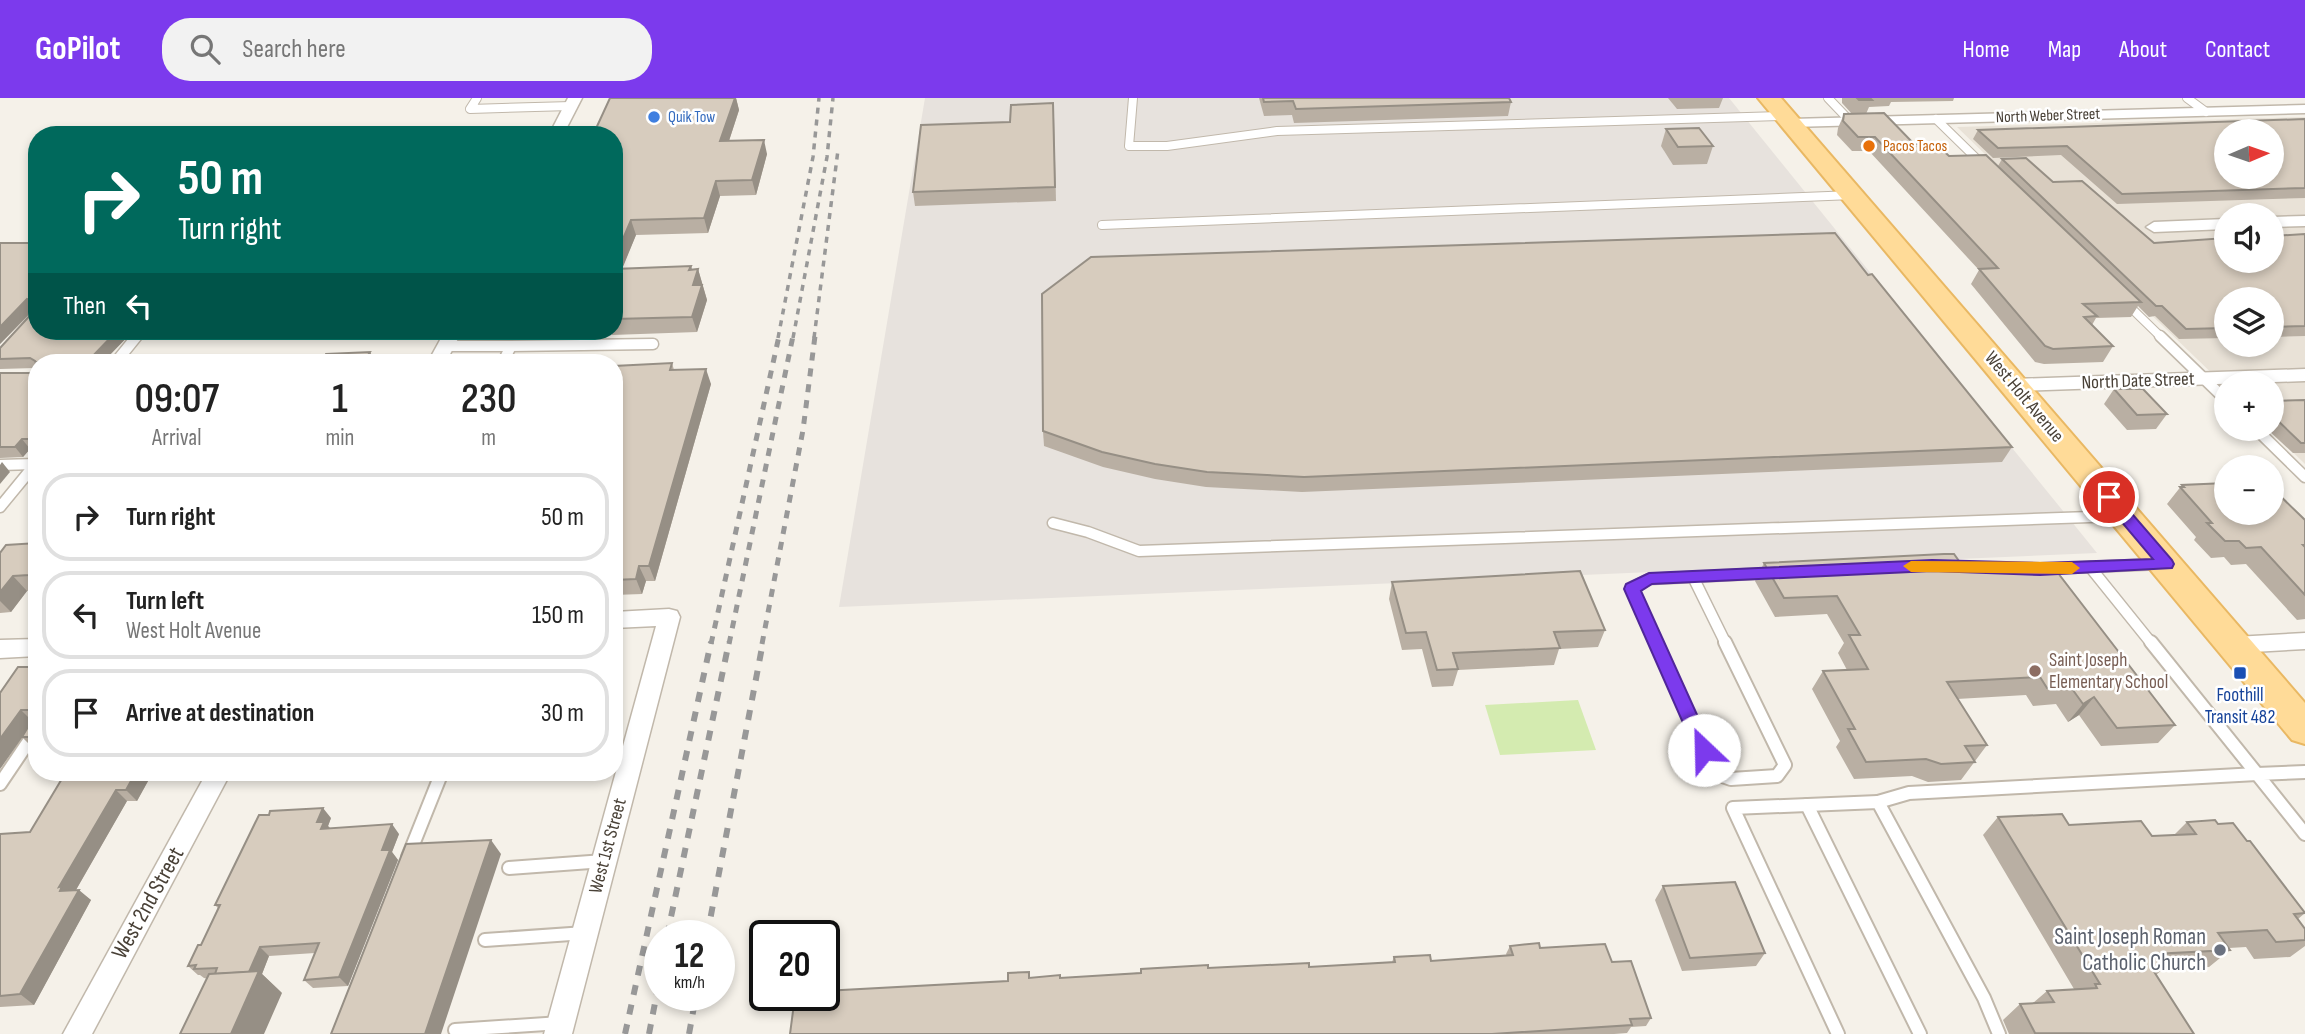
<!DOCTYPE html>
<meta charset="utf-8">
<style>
:root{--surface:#fff;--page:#f2f2f2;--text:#222;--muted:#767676;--line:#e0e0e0;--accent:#7c3aed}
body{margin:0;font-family:"Sofia Sans Condensed",sans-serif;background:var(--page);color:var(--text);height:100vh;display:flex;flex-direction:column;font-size:26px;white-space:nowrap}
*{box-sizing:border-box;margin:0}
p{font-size:23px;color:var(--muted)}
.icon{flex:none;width:38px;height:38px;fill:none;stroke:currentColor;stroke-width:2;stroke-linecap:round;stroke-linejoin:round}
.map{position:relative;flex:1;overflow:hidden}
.panel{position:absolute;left:28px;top:256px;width:595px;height:427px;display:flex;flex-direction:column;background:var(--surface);border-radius:28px;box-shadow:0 4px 10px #0003}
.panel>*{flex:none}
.banner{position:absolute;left:28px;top:28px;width:595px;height:214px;border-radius:28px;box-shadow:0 4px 10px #0003;background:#00695c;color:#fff;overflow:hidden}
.needle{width:46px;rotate:88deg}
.buttons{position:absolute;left:2214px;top:21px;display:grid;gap:14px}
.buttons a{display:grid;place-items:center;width:70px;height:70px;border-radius:50%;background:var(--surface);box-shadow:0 4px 10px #0003;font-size:35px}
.speed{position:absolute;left:644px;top:822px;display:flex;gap:14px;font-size:35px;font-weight:700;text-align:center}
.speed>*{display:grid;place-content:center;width:91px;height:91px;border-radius:50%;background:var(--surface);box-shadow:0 4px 10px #0003;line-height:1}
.speed small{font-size:18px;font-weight:400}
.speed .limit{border:4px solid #111;border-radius:10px;background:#fff;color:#111}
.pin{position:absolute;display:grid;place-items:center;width:60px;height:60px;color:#fff;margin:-30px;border:4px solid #fff;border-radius:50%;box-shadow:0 2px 7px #0007}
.me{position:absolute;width:77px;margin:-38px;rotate:336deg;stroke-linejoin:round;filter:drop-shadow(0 0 5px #0008)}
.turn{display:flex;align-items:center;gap:24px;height:147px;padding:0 35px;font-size:32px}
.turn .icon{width:91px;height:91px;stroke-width:2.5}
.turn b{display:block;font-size:49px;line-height:60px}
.then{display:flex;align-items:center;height:66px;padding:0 35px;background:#0003;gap:14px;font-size:26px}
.eta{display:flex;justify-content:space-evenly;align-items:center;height:119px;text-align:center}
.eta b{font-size:42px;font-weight:600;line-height:49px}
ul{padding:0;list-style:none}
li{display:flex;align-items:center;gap:21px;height:88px;margin:0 14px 10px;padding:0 21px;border:4px solid var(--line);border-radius:28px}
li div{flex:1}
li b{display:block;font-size:26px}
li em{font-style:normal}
header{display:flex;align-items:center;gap:42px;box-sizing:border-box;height:98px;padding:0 35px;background:var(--accent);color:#fff}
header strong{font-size:33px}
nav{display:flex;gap:38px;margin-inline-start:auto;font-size:24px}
.search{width:490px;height:63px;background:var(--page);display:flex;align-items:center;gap:18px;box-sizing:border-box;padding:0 24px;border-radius:28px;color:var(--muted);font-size:26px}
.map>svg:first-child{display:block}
</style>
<header>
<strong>GoPilot</strong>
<div class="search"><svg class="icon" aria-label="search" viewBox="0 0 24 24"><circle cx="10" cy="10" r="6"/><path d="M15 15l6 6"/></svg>Search here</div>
<nav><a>Home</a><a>Map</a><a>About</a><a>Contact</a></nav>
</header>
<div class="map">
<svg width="2305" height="936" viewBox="0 0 2305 936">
<rect width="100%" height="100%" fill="#f5f1e9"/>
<!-- residential -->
<path fill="#e9e2d7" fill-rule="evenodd" d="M2305,19V366L2269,331H2272V285H2226V289L1957,29ZM2226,33H2272V79H2226ZM2226,117H2272V163H2226ZM2226,201H2272V247H2226Z"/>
<!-- industrial -->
<polygon fill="#e7e2dd" points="925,0 1729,0 2097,455 839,509"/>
<!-- green -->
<polygon fill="#d4ebb0" points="1578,602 1596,652 1500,657 1485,607"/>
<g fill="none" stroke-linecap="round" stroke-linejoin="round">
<defs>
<g id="service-far2">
<polyline points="477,0 470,11 571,8"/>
<polyline points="1133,0 1129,48 1167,48 1277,33 1784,18"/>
<polyline points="1828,0 1850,23"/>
<polyline points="2187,0 2206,14"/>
<polyline points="1936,21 1981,65"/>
<polyline points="1102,127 1853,97"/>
<polyline points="2126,205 2162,240"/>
<polyline points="136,240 142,233"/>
</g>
<g id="service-far1">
<polyline points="2160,238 2226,302"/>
<polyline points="445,248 511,248 503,264"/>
<polyline points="511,248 653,246"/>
<polyline points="116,264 137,238"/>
<polyline points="2256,331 2305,379"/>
<polyline points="0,367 35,366"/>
<polyline points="0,409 37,364"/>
<polyline points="1053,425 1088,434 1139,453 2119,418"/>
<polyline points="1949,468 1985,470"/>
<polyline points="2090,469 2152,546"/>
<polyline points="2043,471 2160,466"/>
<polyline points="1693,479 1726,546"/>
<polyline points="1657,546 1632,490 1649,481 1772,475"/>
</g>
<g id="service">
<polyline points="1656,544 1714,675 1731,681 1777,678 1785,667 1725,544"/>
<polyline points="2151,544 2257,676"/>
<polyline points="2305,674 2257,676 2305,736"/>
<polyline points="0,686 37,631"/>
<polyline points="1878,704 1909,695 2257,676"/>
<polyline points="1807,707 1920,936"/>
<polyline points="408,759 442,674"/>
<polyline points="509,770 604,763"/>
<polyline points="485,842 585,835"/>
<polyline points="455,932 561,925"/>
<polyline points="1838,936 1733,710 1878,704 1984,900 1999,936"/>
</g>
<g id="minor">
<polygon points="568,0 582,0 563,37 549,37"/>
<polygon points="2305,7 2305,15 1791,29 1784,25 1791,21"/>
<polygon points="2305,118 2305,128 2272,129 2272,119"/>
<polygon points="2226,121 2226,131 2154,134 2146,129 2154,124"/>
<polygon points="445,233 462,233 446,264 428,264"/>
<polygon points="2305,271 2305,283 2014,293 2005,287 2014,281"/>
<polygon points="669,511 677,513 680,519 572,936 544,936 656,528 614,530 614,514"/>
<polygon points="2305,535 2305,551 2235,555 2227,553 2224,547 2227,541 2235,539"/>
<polygon points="37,541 37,558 0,560 0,542"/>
<polygon points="207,674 231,674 92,936 63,936"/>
</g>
<polygon id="primary" points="1758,0 1781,0 2305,605 2305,646 2292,642"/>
</defs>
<!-- service-far2 casing -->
<use href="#service-far2" stroke="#c1b8ab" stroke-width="10"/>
<!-- service-far1 casing -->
<use href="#service-far1" stroke="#c1b8ab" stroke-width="13"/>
<!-- service casing -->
<use href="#service" stroke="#c1b8ab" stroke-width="16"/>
<!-- minor casing -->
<use href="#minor" stroke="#c1b8ab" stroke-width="3"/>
<!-- primary casing -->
<use href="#primary" stroke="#e9b863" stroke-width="4"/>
<!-- service-far2 -->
<use href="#service-far2" stroke="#fff" stroke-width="8"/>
<!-- service-far1 -->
<use href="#service-far1" stroke="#fff" stroke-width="10"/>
<!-- service -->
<use href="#service" stroke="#fff" stroke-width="12"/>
<!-- minor -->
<use href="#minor" fill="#fff" fill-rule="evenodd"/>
<!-- primary -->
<use href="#primary" fill="#ffdb98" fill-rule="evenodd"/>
<!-- rail-far2 -->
<g stroke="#989898" stroke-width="3.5" stroke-dasharray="6 6" stroke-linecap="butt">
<polyline points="778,240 813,59 819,0"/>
<polyline points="793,240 827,59 833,0"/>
<polyline points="814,240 838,52"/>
</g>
<!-- rail-far1 -->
<g stroke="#989898" stroke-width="5" stroke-dasharray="8 8" stroke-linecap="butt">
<polyline points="711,546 779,238"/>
<polyline points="729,546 793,238"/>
<polyline points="762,546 803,332 815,238"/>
</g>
<!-- rail -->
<g stroke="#989898" stroke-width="6" stroke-dasharray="10 10" stroke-linecap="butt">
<polyline points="667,838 729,544"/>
<polyline points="707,838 763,544"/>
<polyline points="625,936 711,544"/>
<polyline points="649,936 660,879"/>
<polyline points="689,936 696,898"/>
</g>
</g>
<!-- wall -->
<g fill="#b9afa3">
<polygon points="610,0 736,0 739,12 729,43 767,56 756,97 720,98 708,135 636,137 622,170 698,171 707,202 697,234 612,237 611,233 614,233 614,37"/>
<polygon points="1259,0 1509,0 1511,4 1508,18 1294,25 1292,17 1264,18"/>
<polygon points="1668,0 1723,0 1719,10 1677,11"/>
<polygon points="1842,0 1975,0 1954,0 1953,3 1891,4 1889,8 1869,9 1866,16 1914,46 1949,58 1998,68 2002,61 2053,84 2154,145 2305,136 2305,238 2272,239 2272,201 2226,201 2226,240 2179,241 2155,218 2149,219 2138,208 2131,219 2096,220 2092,227 2113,248 2103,264 2044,266 2035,264 1971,186 1979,172 1869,53 1852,53 1837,37 1838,30 1844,16 1852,16 1842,5"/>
<polygon points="1054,19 1056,103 915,108 913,94 1010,24"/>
<polygon points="2305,21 2305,100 2117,106 2061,57 1993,60 1973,41 1978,32"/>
<polygon points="1666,31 1713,48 1707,66 1673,67 1661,48"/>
<polygon points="0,145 133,233 103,264 37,264 37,351 30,351 23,359 0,360 0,275 30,275 35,270 0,271 0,250 35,211 0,246"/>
<polygon points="1868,177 2012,349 2002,364 1302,394 1206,389 1155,381 1103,369 1044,348 1043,333"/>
<polygon points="549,233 602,233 550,234"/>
<polygon points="672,265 674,272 711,286 655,483 646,483 642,496 614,497 614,268"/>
<polygon points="2114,291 2167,316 2156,331 2127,332 2104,306"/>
<polygon points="2305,302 2305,355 2293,355 2267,331 2272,331 2272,303"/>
<polygon points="2182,387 2305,422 2305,521 2297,522 2246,466 2231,467 2224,459 2211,460 2194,442 2196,439 2167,406"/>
<polygon points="37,445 37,492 27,493 11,514 0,515 0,455"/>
<polygon points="1764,465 1964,470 2175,627 2158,645 2101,648 2079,617 2068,624 2056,606 2033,608 2026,597 1957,601 1987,647 1961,682 1928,684 1912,678 1854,681 1836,649 1840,643 1812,591 1823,573 1847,572 1838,555 1844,545 1827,516 1775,519 1755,483"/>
<polygon points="1392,484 1605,532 1598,549 1559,551 1554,567 1458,572 1453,588 1432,589 1422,551 1402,552 1389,501"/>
<polygon points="37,569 37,651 34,651 22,639 26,634 0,671"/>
<polygon points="66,674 153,674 137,703 127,703 76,792 91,802 34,907 0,909 0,736 30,734"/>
<polygon points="1998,719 2152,738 2174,737 2187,724 2218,726 2247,743 2305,815 2298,821 2305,831 2305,848 2290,859 2254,861 2246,849 2229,850 2230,852 2209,869 2163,871 2156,877 2194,936 2009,936 2003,922 2020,906 2033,905 2047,893 2074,891 1983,737"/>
<polygon points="331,720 328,728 330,730 399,736 392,754 398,762 348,888 313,890 304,882 315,855 269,858 262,876 282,895 204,880 200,877 198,877 188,868 201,847 218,810 215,807"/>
<polygon points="1663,788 1765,855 1756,868 1682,873 1655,802"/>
<polygon points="1510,848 1540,850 1612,864 1651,920 1646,928 1631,929 1627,935 1614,936 790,936 1008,883 1030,880 1060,880 1208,870 1309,869 1392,864 1394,859 1431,863 1507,858 1506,856"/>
</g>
<!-- shaded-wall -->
<g fill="#968f85">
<polygon points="735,0 736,0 739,12 724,58 720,43"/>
<polygon points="764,42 767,56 756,97 752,82"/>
<polygon points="716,83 720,98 708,135 704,120"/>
<polygon points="631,122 636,137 616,186 614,182 614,162"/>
<polygon points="691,168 695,181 698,171 707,202 697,234 692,219 689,172"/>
<polygon points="27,201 34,211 0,246 0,229"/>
<polygon points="117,233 133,233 103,264 87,264"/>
<polygon points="370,254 374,261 375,259 378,264 370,264 367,259"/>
<polygon points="540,257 543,264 537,264"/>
<polygon points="706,271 711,286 655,483 649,468"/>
<polygon points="37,334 37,347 31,341"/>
<polygon points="22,341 30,351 23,359 15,349"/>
<polygon points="2,364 10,374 0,386 0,367"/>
<polygon points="37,467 37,486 29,477"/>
<polygon points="639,468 646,483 642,496 636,481"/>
<polygon points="13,478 27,493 11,514 0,503 0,494"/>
<polygon points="2094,599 2079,617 2068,624 2083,606"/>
<polygon points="21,612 33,624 0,671 0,641"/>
<polygon points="136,674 153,674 137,703 126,692"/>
<polygon points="116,692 127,703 73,797 79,792 91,802 34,907 20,896 60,793 59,789"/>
<polygon points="323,710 331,720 328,728 332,733 329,740 317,724"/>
<polygon points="392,726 399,736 392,754 398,762 348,888 339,879 382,752"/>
<polygon points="491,742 501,756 441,936 425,936"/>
<polygon points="260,849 269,858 262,876 282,895 264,936 231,936 249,874"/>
</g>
<!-- building -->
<g fill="#d7ccbe" stroke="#968f85" stroke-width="2" fill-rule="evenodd">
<polygon points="610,0 735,0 720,43 764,42 752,82 716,83 704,120 631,122 614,162 614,37 593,37"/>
<polygon points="1263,0 1509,0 1511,4 1296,11 1293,3 1264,4"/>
<polygon points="1857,0 1870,0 1872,2 1859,2"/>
<polygon points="1053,5 1055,89 913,94 921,27 1010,24 1011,7"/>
<polygon points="1884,15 1914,46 1935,45 1949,58 1986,57 2141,204 2083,206 2097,218 2084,219 2113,248 2053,251 2045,248 1979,171 1998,170 1875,39 1858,39 1843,23 1844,16"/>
<path d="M2305,21V90L2122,96L2067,48L1998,50L1978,32ZM2226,33H2272V79H2226Z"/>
<polygon points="1699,30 1713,48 1678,49 1666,31"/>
<polygon points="2026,60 2053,84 2082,83 2154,145 2226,140 2226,163 2272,163 2272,138 2305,136 2305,228 2272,229 2272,201 2226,201 2226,230 2186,231 2162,208 2156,208 2002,61"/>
<polygon points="1835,135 1868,177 1872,176 2012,349 1304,379 1207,374 1155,366 1102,354 1043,333 1042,196 1091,159"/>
<polygon points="0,145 37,145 37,233 117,233 87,264 37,264 37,268 35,263 30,260 0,261 0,250 35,212 36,205 27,201 0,229"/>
<polygon points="691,168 689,172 698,171 693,187 702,187 692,219 614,221 614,171"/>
<polygon points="370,254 367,259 375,259 372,264 321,264 326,256"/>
<polygon points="540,257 537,264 515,264 518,258"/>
<polygon points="672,265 670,272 706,271 649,468 639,468 636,481 614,482 614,268"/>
<polygon points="37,268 37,334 31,341 22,341 15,349 0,349 0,275 30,275"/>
<polygon points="2114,291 2143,291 2167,316 2137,317"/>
<polygon points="2305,302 2305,345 2301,345 2272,317 2272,303"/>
<polygon points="2226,385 2226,415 2272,415 2272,390 2305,422 2305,447 2303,447 2305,449 2305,497 2261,449 2246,450 2239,443 2225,443 2207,425 2212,425 2180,389 2184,389 2182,387"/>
<polygon points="37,445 37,467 29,477 13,478 0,494 0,455 6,447"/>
<polygon points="1944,456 1954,456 1964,470 2051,466 2175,627 2117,630 2094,599 2083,606 2070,588 2047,590 2040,579 1947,584 1987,647 1965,648 1975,664 1941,666 1926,661 1866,664 1848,631 1855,631 1823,573 1868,571 1849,537 1860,537 1837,498 1784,500 1764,465"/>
<polygon points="1580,473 1605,532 1554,534 1560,550 1453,555 1458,571 1437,572 1426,534 1406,535 1392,484"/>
<polygon points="18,569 37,569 37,639 22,639 34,619 30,612 21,612 0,641 0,595"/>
<polygon points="66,674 136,674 126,692 116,692 59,789 62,788 60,793 79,792 20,896 0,898 0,736 30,734"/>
<polygon points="323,710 317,724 324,724 321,731 392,726 382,752 390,752 339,879 304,882 319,845 260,849 249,874 215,876 217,870 194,871 196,867 188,868 198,847 201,847 220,807 215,807 259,717 269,717 270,713"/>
<polygon points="2062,716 2069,727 2141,723 2152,738 2196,736 2187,724 2215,722 2218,726 2233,725 2247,743 2250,743 2305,815 2294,816 2305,831 2305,842 2276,844 2267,832 2218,835 2230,852 2154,856 2164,871 2153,872 2194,936 2035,935 2020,906 2054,904 2047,893 2097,890 2095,886 2100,886 1998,719"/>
<polygon points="491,742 425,936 331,936 406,746"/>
<polygon points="1735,784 1765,855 1690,860 1663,788"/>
<polygon points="1539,845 1540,850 1605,846 1612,864 1631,863 1651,920 1630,921 1632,927 1492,936 790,936 795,898 824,898 824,893 1008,883 1008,875 1029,874 1029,880 1060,877 1060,880 1141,875 1141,871 1208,867 1208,870 1309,865 1309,869 1395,864 1394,859 1430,857 1431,863 1513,857 1510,848"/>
<polygon points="259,873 231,936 180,936 209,876"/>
</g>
<!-- route -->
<polygon fill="#7c3aed" stroke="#51269a" stroke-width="2" points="2109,394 2115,396 2172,462 2174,466 2172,470 2040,477 1932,473 1652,486 1641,493 1713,652 1710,657 1704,660 1698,657 1695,652 1624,491 1626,486 1649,475 1932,462 2040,465 2153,461 2104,403 2102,399"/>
<!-- slow -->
<polygon fill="#f59e0b" points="1911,463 2072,464 2080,470 2072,476 1911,474 1903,468"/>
<!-- markers -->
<circle fill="#3f7fe0" stroke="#fff" stroke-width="2.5" cx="654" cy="19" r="7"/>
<circle fill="#e8710a" stroke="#fff" stroke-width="2.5" cx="1869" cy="48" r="7"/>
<circle fill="#8d6e63" stroke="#fff" stroke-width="2.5" cx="2035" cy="573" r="7"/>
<rect fill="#1a4fb4" stroke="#fff" stroke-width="2.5" x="2233" y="568" width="14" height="14" rx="3.5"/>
<circle fill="#6b7280" stroke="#fff" stroke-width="2.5" cx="2220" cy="852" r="7"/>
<g text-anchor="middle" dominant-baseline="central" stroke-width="5" stroke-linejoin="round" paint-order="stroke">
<!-- far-street labels -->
<g font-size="16" fill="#494137" stroke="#fff">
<text transform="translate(2048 18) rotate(-2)">North Weber Street</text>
</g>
<!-- far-shop labels -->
<g font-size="16" fill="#366cbe" stroke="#fff" text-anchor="start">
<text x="668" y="19">Quik Tow</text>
</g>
<!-- far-food labels -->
<g font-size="16" fill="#c56008" stroke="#fff" text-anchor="start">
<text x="1883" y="48">Pacos Tacos</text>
</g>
<!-- street labels -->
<g font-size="19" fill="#494137" stroke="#fff">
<text transform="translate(2138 283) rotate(-2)">North Date Street</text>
<text transform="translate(2024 299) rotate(50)">West Holt Avenue</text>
<text transform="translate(608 748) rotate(-75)">West 1st Street</text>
</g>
<!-- education labels -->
<g font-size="19" fill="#785e54" stroke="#fff" text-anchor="start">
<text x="2049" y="562">Saint Joseph<tspan x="2049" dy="22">Elementary School</tspan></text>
</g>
<!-- transit labels -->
<g font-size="19" fill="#164399" stroke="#fff">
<text x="2240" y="597">Foothill<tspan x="2240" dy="22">Transit 482</tspan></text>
</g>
<!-- near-street labels -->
<g font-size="23" fill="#494137" stroke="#fff">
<text transform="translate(148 805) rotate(-61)">West 2nd Street</text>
</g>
<!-- near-worship labels -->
<g font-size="23" fill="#5b616d" stroke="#fff" text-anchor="end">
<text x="2206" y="839">Saint Joseph Roman<tspan x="2206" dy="26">Catholic Church</tspan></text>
</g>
</g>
</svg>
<div class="buttons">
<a><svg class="needle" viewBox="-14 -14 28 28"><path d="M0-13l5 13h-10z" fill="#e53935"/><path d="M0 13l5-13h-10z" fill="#767676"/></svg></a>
<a><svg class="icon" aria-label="sound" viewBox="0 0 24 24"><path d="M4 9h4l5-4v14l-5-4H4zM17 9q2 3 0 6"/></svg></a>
<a><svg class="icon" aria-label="layers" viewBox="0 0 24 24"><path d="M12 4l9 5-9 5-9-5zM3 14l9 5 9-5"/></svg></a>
<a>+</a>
<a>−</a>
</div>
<div class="speed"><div>12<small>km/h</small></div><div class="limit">20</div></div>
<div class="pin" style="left:2109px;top:399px;background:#d93025"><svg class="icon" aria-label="arrive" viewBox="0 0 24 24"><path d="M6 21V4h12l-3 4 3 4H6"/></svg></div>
<svg class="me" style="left:1704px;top:652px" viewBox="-20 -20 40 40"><circle r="19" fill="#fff"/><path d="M0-13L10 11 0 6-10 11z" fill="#7c3aed"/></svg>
<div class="banner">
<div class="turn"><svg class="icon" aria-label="right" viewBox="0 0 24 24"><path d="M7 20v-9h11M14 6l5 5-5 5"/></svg><div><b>50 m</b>Turn right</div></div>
<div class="then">Then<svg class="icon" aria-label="left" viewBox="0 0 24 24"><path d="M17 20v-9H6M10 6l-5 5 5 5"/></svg></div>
</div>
<section class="panel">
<div class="eta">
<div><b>09:07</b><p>Arrival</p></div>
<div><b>1</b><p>min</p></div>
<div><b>230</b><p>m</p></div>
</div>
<ul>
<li><svg class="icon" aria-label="right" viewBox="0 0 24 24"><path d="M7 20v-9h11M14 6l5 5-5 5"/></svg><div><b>Turn right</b></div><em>50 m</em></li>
<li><svg class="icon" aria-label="left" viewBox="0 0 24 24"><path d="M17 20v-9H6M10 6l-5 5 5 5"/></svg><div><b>Turn left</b><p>West Holt Avenue</p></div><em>150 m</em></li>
<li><svg class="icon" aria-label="arrive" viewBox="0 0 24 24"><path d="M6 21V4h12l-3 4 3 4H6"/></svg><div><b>Arrive at destination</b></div><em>30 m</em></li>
</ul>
</section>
</div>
